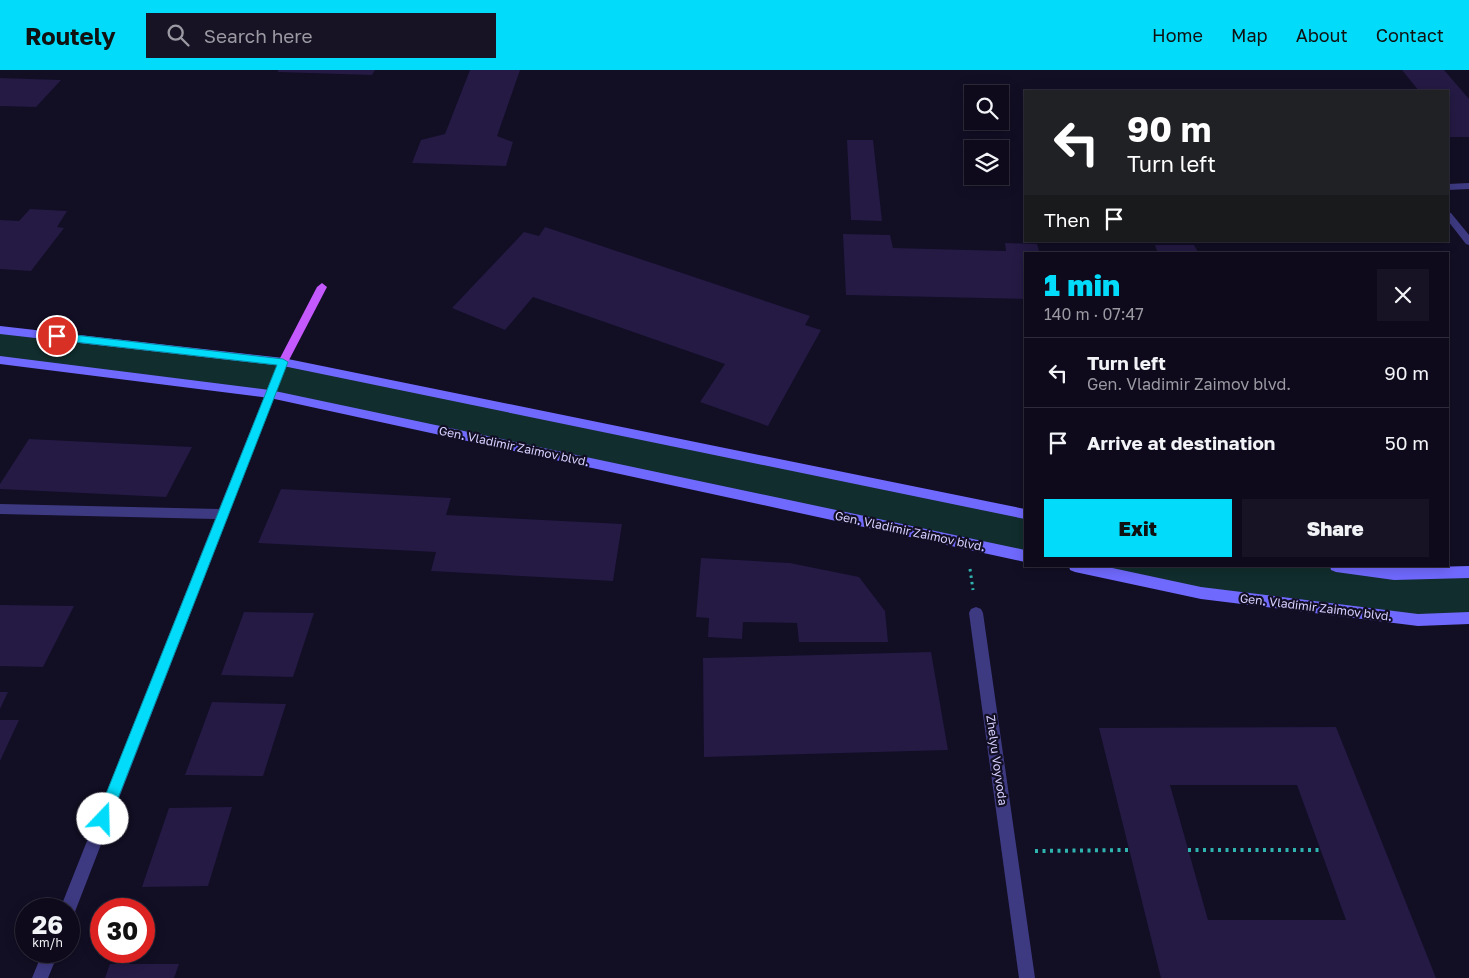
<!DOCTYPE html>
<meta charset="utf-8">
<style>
:root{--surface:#0e0a1b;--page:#171324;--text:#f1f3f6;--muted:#9b9aa3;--line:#2e2b3a;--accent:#02dcfa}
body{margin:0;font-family:"Golos Text",sans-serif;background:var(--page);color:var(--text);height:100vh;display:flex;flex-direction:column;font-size:19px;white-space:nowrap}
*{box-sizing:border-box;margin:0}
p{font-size:16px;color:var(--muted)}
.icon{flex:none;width:28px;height:28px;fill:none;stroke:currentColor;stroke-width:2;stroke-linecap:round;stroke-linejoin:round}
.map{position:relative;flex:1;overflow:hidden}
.drawer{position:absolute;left:1024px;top:182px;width:425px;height:315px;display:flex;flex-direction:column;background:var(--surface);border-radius:0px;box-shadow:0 2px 12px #0003,0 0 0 1px var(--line)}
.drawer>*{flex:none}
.guide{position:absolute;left:1024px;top:20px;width:425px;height:152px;border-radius:0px;box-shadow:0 2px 12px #0003,0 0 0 1px var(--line);background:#202124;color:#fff;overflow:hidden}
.tools{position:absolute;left:964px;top:15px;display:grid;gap:10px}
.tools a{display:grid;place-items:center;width:45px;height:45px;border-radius:0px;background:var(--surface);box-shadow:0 2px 12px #0003,0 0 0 1px var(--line);font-size:25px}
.speed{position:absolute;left:15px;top:828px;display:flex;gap:10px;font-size:25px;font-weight:700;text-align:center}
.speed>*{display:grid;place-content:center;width:65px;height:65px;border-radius:50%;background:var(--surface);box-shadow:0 2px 12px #0003,0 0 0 1px var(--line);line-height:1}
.speed small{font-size:12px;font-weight:400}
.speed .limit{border:8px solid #d22;background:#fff;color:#111}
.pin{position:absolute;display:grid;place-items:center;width:42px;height:42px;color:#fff;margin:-21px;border:2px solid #fff;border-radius:50%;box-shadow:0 1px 5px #0007}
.me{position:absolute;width:55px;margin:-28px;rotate:21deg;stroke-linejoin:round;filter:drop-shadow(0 0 4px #0008)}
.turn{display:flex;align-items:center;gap:18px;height:105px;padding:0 20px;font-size:22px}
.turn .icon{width:65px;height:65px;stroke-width:2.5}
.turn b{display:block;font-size:35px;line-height:42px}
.then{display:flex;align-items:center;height:48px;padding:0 20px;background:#0003;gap:10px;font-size:19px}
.round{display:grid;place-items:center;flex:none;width:52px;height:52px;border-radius:0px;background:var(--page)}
.head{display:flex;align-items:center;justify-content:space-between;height:85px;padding:0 20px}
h1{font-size:30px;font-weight:800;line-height:38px;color:var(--accent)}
.cta{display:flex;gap:10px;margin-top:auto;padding:10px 20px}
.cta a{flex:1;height:58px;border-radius:0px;background:var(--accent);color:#111;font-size:20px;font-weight:800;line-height:58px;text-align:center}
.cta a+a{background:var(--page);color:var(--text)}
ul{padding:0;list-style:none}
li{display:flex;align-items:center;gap:15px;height:70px;padding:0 20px;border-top:1px solid var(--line)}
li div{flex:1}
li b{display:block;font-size:19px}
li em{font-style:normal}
header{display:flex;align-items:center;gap:30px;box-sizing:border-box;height:70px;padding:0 25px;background:var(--accent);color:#111}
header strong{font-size:24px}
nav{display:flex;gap:28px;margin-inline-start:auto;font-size:18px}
.search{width:350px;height:45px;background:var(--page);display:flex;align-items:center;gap:12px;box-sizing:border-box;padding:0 18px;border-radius:0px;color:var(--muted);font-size:19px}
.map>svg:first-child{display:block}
</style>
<header>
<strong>Routely</strong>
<div class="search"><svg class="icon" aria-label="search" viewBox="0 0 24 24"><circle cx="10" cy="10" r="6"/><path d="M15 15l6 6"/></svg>Search here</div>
<nav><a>Home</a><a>Map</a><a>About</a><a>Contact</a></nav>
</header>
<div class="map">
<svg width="1469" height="908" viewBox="0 0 1469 908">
<rect width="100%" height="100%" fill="#120e24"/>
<!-- green -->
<g fill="#112d2d">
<polygon points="0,260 283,292 1025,444 1025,486 270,324 0,290"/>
<polygon points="1075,496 1336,496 1469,502 1469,548 1418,550 1201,523"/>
</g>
<!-- building -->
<g fill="#241a44" fill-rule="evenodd">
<polygon points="278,0 375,0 372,5 278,2"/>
<polygon points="470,0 520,0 497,66 513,72 506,96 412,93 421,70 445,64"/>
<polygon points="1402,0 1444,0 1469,29 1469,67 1448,67 1448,21 1419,21"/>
<polygon points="0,8 61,10 36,37 0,36"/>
<polygon points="847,70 873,70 882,151 851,150"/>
<polygon points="30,139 67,141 57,157 64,158 31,201 0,199 0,150 19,151"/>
<polygon points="545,157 810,246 805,255 821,260 768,356 700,332 725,294 533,227 505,260 452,238 524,162 539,166"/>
<polygon points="843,164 890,165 893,178 1006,181 1005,173 1037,174 1040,184 1025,184 1025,229 846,225"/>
<polygon points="1155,175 1194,175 1199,184 1158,184"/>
<polygon points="29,369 192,377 166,427 0,419 0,414"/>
<polygon points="281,419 451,428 446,445 622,454 613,511 431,501 436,482 258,473"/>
<polygon points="701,488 790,493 859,507 885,541 888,572 799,572 797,553 743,552 742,569 708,567 709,548 696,547"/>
<polygon points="0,535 74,536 43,597 0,596"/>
<polygon points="244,542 314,543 293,607 221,605"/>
<polygon points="931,582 948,680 704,687 703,588"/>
<polygon points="0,622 8,622 0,639"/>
<polygon points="212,632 286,634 263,706 185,705"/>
<polygon points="0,650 19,650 0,691"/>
<path d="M1336,657L1436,908H1161L1099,658ZM1170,715H1297L1346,850H1208Z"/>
<polygon points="232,737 208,816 142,817 169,738"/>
<polygon points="110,894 179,894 174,908 105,908"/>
</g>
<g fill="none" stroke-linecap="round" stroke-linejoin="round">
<!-- path-far1 -->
<polyline stroke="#2fb4af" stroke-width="3" stroke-dasharray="2.5 4" stroke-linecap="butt" points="970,499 973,520"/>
<!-- path -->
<g stroke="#2fb4af" stroke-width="4" stroke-dasharray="3 4.5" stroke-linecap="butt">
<polyline points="1188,780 1321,780"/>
<polyline points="1035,781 1129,780"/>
</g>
<!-- street -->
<g fill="#3e3a82" fill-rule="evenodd">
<polygon points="1469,113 1469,119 1448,120 1448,114"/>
<polygon points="1448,142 1451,143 1469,165 1469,175 1466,174 1448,151"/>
<polygon points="283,288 288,292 76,839 74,845 69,847 69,839 60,839 215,449 0,444 0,434 219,439 278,292"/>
<polygon points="976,537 981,539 983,543 1035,908 1019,908 969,543 971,539"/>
<polygon points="43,881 59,881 48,908 32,908"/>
</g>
<!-- secondary -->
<g fill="#7069fe" fill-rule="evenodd">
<polygon points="0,256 283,288 1025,439 1025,449 283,296 0,264"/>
<polygon points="0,286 270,320 1025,480 1025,492 270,328 0,294"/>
<polygon points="1069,496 1103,496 1201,517 1418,544 1469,542 1469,554 1418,556 1201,529 1075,502 1070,500"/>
<polygon points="1330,496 1379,496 1394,498 1469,496 1469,508 1394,510 1336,502 1331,500"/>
</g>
<!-- primary -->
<polygon fill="#c459fe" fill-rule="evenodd" points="322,213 327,217 288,292 283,296 279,295 278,292 317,217"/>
</g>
<!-- route -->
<polygon fill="#02dcfa" stroke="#018fa2" points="57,263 283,289 288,292 110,749 108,754 103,756 98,754 96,749 277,295 57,270 52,266"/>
<g text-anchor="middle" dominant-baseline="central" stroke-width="4.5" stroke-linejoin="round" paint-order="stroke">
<!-- street labels -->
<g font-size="12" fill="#d7d1ff" stroke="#120e24">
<text transform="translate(514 376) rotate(12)">Gen. Vladimir Zaimov blvd.</text>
<text transform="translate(910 461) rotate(12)">Gen. Vladimir Zaimov blvd.</text>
<text transform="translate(1316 537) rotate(7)">Gen. Vladimir Zaimov blvd.</text>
<text transform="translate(997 690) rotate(82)">Zhelyu Voyvoda</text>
</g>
</g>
</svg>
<div class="tools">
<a><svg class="icon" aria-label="search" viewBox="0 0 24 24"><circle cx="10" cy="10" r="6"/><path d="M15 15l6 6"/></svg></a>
<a><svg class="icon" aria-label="layers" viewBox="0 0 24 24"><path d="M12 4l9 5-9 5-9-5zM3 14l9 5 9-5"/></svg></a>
</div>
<div class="speed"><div>26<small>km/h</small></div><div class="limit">30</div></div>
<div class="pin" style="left:57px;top:266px;background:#d93025"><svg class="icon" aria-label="arrive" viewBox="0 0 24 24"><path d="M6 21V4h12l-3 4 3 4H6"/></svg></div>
<svg class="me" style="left:103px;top:749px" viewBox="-20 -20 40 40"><circle r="19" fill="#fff"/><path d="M0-13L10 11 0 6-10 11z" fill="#02dcfa"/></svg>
<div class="guide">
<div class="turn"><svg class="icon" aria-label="left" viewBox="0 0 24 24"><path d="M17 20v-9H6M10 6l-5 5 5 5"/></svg><div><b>90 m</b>Turn left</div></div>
<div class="then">Then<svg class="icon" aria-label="arrive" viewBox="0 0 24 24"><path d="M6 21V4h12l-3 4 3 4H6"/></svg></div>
</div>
<section class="drawer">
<div class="head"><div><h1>1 min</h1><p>140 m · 07:47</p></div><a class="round"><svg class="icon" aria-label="close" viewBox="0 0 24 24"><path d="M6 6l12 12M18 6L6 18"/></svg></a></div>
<ul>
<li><svg class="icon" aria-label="left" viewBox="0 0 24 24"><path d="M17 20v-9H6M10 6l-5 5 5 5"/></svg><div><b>Turn left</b><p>Gen. Vladimir Zaimov blvd.</p></div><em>90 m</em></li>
<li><svg class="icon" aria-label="arrive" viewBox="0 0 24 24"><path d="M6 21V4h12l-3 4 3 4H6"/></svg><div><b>Arrive at destination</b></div><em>50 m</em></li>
</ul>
<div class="cta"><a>Exit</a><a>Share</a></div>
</section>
</div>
